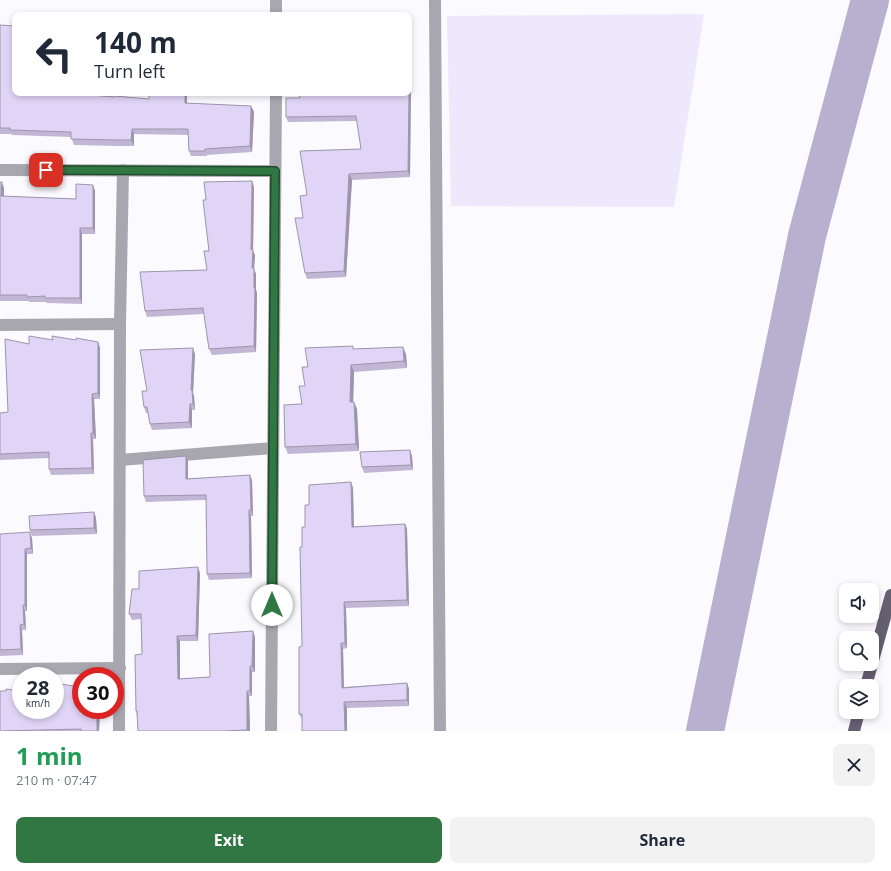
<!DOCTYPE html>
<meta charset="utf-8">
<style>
:root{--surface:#fff;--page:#f2f2f3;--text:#1f2937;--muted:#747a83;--accent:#307744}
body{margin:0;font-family:"Open Sans",sans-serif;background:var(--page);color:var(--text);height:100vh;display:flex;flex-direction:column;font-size:15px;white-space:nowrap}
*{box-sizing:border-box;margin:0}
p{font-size:13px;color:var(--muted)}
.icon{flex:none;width:22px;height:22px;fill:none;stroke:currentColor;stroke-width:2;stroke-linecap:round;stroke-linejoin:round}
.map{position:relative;height:731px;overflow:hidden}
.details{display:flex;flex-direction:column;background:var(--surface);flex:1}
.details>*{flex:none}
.banner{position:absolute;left:12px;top:12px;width:400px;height:84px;border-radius:8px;box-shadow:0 2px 6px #0003;background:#fff;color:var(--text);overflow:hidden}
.fabs{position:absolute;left:839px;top:583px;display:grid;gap:8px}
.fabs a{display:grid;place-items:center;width:40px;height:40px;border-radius:8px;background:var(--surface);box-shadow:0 2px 6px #0003;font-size:20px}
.speed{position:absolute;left:12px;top:667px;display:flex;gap:8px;font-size:20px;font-weight:700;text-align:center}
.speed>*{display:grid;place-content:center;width:52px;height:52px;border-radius:50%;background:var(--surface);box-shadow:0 2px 6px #0003;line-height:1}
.speed small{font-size:10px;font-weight:400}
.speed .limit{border:6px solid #d22;background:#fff;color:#111}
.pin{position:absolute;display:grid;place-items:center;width:34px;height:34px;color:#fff;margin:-17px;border-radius:8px;box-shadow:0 2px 6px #0006}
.me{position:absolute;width:44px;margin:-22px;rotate:0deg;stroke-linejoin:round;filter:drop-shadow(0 0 3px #0008)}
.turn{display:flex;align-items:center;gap:14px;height:84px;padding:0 16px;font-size:18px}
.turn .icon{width:52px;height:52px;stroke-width:2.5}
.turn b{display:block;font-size:28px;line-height:34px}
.round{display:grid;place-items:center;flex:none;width:42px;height:42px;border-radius:8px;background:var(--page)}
.summary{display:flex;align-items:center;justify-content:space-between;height:68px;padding:0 16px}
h1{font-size:24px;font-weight:700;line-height:30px;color:#1e9e55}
.action{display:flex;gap:8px;margin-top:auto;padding:8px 16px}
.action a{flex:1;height:46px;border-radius:8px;background:var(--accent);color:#fff;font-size:16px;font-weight:700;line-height:46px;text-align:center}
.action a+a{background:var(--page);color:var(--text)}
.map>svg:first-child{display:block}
</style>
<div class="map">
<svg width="891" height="731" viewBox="0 0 891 731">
<rect width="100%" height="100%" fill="#fbfafe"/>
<!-- green -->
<polygon fill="#eee8fc" points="704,14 674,207 451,206 447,16"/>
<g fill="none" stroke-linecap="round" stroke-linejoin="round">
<!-- river -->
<polyline stroke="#b9afcf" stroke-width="38" points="705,731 807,236 870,0"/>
<!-- minor -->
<g stroke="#a8a6af" stroke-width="12">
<polyline points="435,0 440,731"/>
<polyline points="276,15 276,0"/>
<polyline points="0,170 275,171"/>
<polyline points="0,325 120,324"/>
<polyline points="120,460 273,448"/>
<polyline points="0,669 120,668"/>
<polyline points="119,731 120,324 123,170"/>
<polyline points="271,731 276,93"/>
</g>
<!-- major -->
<g stroke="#656071" stroke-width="12">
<polyline points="866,686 891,595"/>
<polyline points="854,731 859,712"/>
</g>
</g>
<!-- wall -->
<g fill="#c1b7d4">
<polygon points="0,25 15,93 149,99 149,93 187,93 187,103 251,106 254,112 252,152 207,155 207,156 191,156 189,151 188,135 134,134 134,146 117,146 74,145 71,137 12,135 12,134 0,134"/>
<polygon points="409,65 409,78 411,83 410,177 352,180 346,277 307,279 305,273 303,218 307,195 361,149 357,121 288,122 286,117"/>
<polygon points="0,182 4,188 4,196 76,199 93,185 95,191 95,234 82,234 82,304 47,303 46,302 29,302 29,301 0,301"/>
<polygon points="254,187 253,251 255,255 254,269 256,274 256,290 257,293 256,352 212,355 209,349 204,314 147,317 145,311 207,270 209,251 206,200"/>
<polygon points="53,340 76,340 98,342 100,348 100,399 94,399 96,439 93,439 94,474 51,475 49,469 49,458 0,460 0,413 8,412 29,344"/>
<polygon points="355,349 406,354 407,368 354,372 353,402 354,402 357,409 359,451 288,454 285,447 302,404 308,367"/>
<polygon points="195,354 193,393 194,396 195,410 192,410 192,428 152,430 150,424 148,413 146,413 144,407 147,391"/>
<polygon points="186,456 188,462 188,478 252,480 253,516 251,516 252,578 209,580 207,574 206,500 146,502 144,496"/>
<polygon points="412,456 413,470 364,473 362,467"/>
<polygon points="351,482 353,488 354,527 405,524 407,529 409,606 346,608 347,648 343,649 344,687 407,683 409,689 409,706 347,708 347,731 302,731 302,719 299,714 302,646 302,547 309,505"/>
<polygon points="94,512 96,518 97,534 32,536 30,530"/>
<polygon points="0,534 32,538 33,554 27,554 27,611 25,611 26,630 22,630 23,655 0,656"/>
<polygon points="200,573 198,641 180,641 180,679 210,677 255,637 255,672 252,672 252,696 249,696 250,731 138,731 137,716 136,711 142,654 141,619 132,620 129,614 139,589"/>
<polygon points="100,710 99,731 0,731"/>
</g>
<!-- shaded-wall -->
<g fill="#9d95ac">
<polygon points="409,65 409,78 411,83 410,177 408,171"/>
<polygon points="185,93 187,93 187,109 185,103"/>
<polygon points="251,106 254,112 252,152 250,146"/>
<polygon points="132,129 134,134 134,146 131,140"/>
<polygon points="349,174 352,180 346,277 344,271"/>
<polygon points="252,181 254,187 253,251 255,255 254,269 256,274 256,290 257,293 256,352 254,346 254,288 251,250"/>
<polygon points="2,182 4,188 4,202 1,196"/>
<polygon points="93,185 95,191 95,234 93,228"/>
<polygon points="80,228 82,234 82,304 80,298"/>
<polygon points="98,342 100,348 100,399 98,393"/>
<polygon points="403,347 406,354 407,368 404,361"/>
<polygon points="193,348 195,354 193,393 194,396 195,410 193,404 191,390"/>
<polygon points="351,365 354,372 353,409 350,402"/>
<polygon points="92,394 94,399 96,439 93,433"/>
<polygon points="354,402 357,409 359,451 356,444"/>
<polygon points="190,404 192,410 192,428 189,422"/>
<polygon points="91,433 93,439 94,474 92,468"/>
<polygon points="410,450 412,456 413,470 411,465"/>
<polygon points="186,456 188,462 188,484 186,479"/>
<polygon points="250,475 252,480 253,516 251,510"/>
<polygon points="351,482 353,488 354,533 352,527"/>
<polygon points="249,510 251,516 252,578 250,573"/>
<polygon points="94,512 96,518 97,534 94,528"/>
<polygon points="405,524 407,529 409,606 407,600"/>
<polygon points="30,532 32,538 33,554 31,548"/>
<polygon points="25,549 27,554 27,611 25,605"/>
<polygon points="198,567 200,573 198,641 196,635"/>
<polygon points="344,602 346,608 347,648 345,643"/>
<polygon points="23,605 25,611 26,630 24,624"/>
<polygon points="20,625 22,630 23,655 21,649"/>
<polygon points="253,631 255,637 255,672 252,666"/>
<polygon points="177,636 180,641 180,684 178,679"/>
<polygon points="341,643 343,649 344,693 342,688"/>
<polygon points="250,666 252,672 252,696 250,691"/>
<polygon points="407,683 409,689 409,706 407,700"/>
<polygon points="247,691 249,696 250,731 248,731 247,730"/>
<polygon points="344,702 347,708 347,731 345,731"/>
<polygon points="97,710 100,710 99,731 97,731"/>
</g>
<!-- building -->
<g fill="#e0d5f6" stroke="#9d95ac">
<polygon points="0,25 15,26 15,93 70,93 114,97 114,96 149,99 149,93 185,93 185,103 251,106 250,146 205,149 205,151 189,151 188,129 132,129 131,140 115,140 71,139 71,132 10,130 10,128 0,128"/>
<polygon points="299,93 409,93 408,171 349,174 344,271 305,273 295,218 303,218 300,196 307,195 300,151 361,149 356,116 286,117 286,98 300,98"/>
<polygon points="252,181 251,250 253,249 252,268 254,268 254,288 255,287 254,346 209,349 203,308 145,311 140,272 206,270 207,270 204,251 209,251 203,200 206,200 204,182"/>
<polygon points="0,182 2,182 1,196 76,199 76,184 93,185 93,228 80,228 80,298 45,298 45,296 27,297 27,295 0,295"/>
<polygon points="29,336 53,340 52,336 76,340 76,338 98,342 98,393 92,394 93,433 91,433 92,468 49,469 49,452 0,454 0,413 8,412 5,339 29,344"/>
<polygon points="353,346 353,349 403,347 404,361 351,365 350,402 354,402 356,444 285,447 284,405 302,404 299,386 305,386 302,367 308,367 305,348"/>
<polygon points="193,348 191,390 192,390 193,404 190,404 189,422 150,424 147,407 144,407 142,391 147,391 140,350"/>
<polygon points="410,450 411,465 362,467 360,452"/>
<polygon points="186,456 186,479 250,475 251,510 249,510 250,573 207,574 206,495 144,496 143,460"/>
<polygon points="351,482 352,527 405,524 407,600 344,602 345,643 341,643 342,688 407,683 407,700 344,702 345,731 302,731 302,714 299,714 299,647 302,646 300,547 302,547 302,527 305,527 305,505 309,505 309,485"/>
<polygon points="94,512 94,528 30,530 29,516"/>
<polygon points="30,532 31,548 25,549 25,605 23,605 24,624 20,625 21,649 0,650 0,534"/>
<polygon points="198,567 196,635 177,636 178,679 210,677 209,634 253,631 252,666 250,666 250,691 247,691 247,730 224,731 138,731 137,711 136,711 135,655 142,654 141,614 129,614 132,589 139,589 139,571"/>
<polygon points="60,684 81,687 81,710 97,710 97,731 81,731 81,729 0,731 0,691 6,691 6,689 21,691 21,710 55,710 55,687 60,688"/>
</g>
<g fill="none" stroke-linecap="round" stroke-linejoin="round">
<defs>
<polyline id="route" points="46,170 275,171 272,605"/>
</defs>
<!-- route casing -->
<use href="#route" stroke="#1f4d2c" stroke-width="10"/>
<!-- route -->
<use href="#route" stroke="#307744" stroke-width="7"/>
</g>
</svg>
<div class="fabs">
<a><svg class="icon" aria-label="sound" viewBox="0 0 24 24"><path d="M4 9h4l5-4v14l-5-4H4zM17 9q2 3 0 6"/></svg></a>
<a><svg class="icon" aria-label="search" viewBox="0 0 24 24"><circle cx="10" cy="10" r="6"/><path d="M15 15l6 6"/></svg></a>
<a><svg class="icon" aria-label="layers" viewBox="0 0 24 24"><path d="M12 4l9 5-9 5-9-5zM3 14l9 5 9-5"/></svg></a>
</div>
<div class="speed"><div>28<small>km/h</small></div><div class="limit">30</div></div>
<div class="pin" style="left:46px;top:170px;background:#d93025"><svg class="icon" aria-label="arrive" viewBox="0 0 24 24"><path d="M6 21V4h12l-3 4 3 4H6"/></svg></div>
<svg class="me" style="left:272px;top:605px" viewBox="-20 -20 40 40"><circle r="19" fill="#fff"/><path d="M0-13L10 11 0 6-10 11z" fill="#307744"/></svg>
<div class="banner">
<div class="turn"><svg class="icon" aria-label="left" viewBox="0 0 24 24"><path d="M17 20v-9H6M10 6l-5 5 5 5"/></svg><div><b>140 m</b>Turn left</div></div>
</div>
</div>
<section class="details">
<div class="summary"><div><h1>1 min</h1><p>210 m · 07:47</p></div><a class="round"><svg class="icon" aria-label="close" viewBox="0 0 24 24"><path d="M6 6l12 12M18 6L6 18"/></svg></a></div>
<div class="action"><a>Exit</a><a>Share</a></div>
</section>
